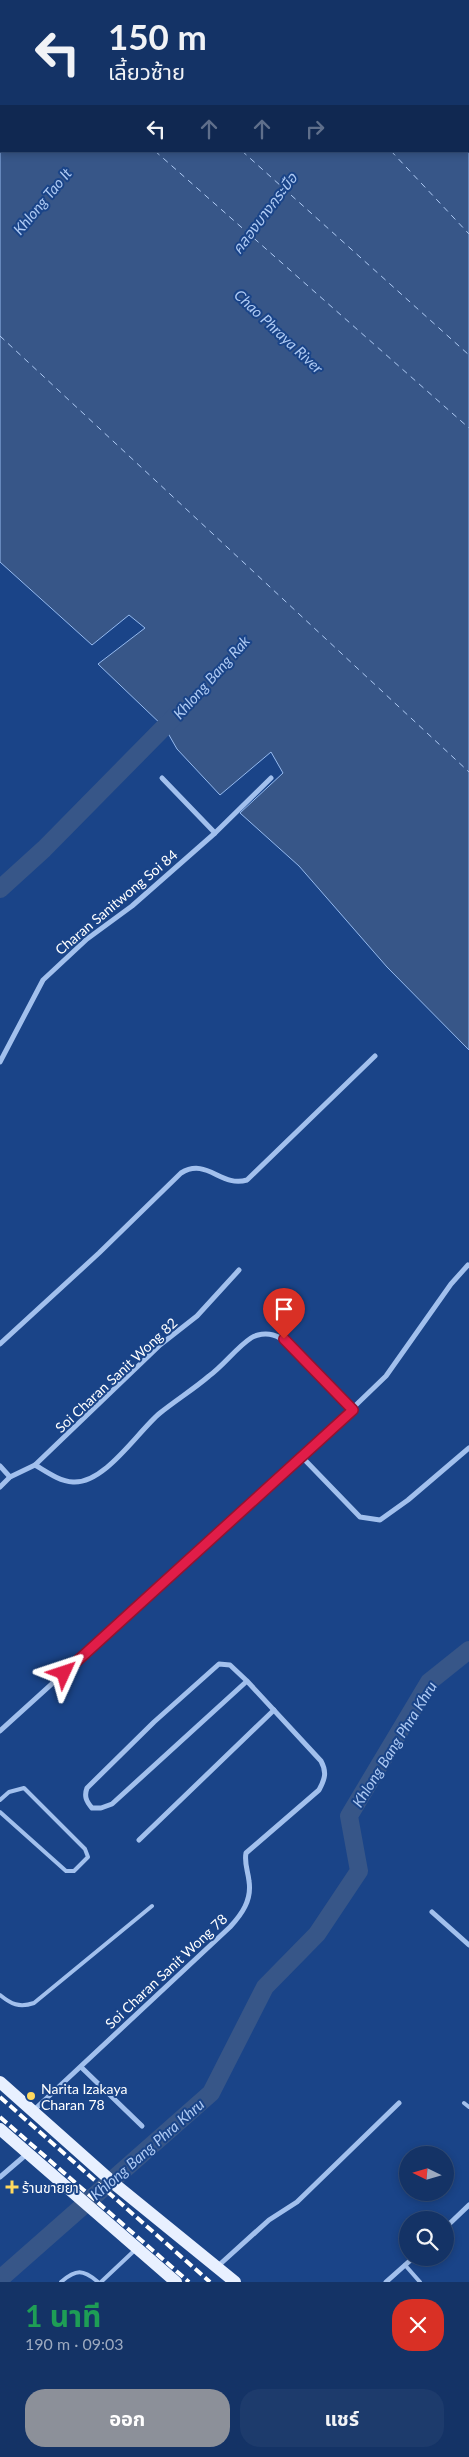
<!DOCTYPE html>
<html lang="th">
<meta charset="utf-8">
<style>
:root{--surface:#143366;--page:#1d3b6c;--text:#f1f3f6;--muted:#9daabf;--line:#334e7a;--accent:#8c9099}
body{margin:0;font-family:Lato,"Noto Sans Thai",sans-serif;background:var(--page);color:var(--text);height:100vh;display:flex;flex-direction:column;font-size:19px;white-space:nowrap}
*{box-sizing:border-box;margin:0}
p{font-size:16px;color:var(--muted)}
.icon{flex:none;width:28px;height:28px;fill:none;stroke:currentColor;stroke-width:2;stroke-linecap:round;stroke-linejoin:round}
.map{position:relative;height:2282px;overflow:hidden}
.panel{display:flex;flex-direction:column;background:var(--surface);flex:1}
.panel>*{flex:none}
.top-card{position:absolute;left:0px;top:0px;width:470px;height:152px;box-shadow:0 2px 8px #0003,0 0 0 1px var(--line);background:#143366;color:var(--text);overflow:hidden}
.needle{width:32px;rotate:275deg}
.controls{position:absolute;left:399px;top:2146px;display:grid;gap:10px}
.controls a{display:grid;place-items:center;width:55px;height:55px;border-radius:50%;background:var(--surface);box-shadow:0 2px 8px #0003,0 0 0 1px var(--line);font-size:25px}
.pin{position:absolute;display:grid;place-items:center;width:42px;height:42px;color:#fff;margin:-51px -21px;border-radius:50% 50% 50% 0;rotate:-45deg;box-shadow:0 0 5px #0007}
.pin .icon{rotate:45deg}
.me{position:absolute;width:55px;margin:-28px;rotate:48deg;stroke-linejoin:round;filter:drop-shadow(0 0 4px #0008)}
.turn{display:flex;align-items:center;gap:18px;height:105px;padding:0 25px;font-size:22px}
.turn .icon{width:65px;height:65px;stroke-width:2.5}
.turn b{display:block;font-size:35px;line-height:42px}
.lanes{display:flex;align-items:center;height:48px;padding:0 25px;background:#0003;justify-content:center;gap:25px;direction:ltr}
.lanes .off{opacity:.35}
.round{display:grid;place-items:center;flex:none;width:52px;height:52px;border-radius:20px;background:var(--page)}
.overview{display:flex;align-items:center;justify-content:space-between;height:85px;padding:0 25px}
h1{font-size:30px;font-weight:700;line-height:38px;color:#1e9e55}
.primary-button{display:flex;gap:10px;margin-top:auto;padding:10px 25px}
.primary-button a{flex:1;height:58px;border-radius:20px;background:var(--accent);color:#fff;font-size:20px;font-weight:700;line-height:58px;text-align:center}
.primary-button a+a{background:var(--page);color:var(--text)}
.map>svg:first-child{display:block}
</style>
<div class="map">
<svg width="469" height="2282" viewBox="0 0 469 2282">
<rect width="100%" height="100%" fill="#1a4488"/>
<!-- water -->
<polygon fill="#375688" stroke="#95baef" points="0,0 429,1 1,1 1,151 469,151 469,39 469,1050 387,967 299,866 240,813 283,773 271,752 220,795 177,749 165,728 98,664 145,628 129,615 92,645 0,562"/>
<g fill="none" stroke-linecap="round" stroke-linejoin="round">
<!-- canal -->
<g stroke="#375688" stroke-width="18">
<polyline points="0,889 44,849 180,711"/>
<polyline points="0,2279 211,2093 265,1987 317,1934 359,1871 349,1816 429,1682 469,1650"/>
</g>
<!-- ferry -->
<g stroke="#aecaf4" stroke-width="1" stroke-dasharray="6 5" stroke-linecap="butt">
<polyline points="75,0 76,1"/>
<polyline points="247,0 248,1"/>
<polyline points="0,14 1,15"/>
<polyline points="155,151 469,428"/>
<polyline points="242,151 469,355"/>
<polyline points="391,151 469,234"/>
<polyline points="0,336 469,772"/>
</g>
<!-- lane -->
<g stroke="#a2c0ed" stroke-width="4">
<polyline points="0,1800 9,1792 24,1788 85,1849 88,1857 74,1871 66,1871 0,1812"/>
<path d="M0,1995C11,2004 19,2008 34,2003L152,1906"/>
<polyline points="464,2103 469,2107"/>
<polyline points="405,2265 420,2282"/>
<path d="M61,2282C76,2269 83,2269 98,2282"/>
<polyline points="101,2282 135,2250"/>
</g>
<!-- street -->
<g stroke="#a2c0ed" stroke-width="5">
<polyline points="162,778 215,833"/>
<polyline points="0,1062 43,980 87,939 132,906 215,833 271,778"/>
<path d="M0,1344L99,1253L181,1173C207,1157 221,1188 247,1180L375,1056"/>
<polyline points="302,1457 360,1517 380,1520 408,1500 469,1448"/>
<path d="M35,1465C47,1472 59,1481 73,1482C105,1484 138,1431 160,1413C176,1400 194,1389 209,1376C224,1365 236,1348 251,1338C257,1334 266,1333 273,1335C298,1342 334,1390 353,1410"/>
<polyline points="0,1466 10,1477"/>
<polyline points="0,1487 10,1477 35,1465 160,1345 197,1316 239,1270"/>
<polyline points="0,1731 302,1457 386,1376 451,1284 468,1265"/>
<polyline points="139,1840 274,1710"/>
<polyline points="432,1912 469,1945"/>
<polyline points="81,2067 142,2126"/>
<path d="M34,2110L230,1927C242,1914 252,1900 249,1881C248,1871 244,1863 246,1853L319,1790C325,1779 327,1772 321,1761L247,1681L230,1665L219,1664L154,1722L87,1788C84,1796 86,1801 92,1808H101L112,1804L247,1681"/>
<polyline points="0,2177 28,2153"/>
<polyline points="445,2228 469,2205"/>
<polyline points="218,2266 269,2220 297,2202 399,2103"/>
<polyline points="386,2282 413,2258"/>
</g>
<!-- primary -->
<g stroke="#e8f0ff" stroke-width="12">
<polyline points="0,2082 117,2186 235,2282"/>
<polyline points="0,2129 176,2282"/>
</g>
<!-- rail -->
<g stroke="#fff" stroke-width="4" stroke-dasharray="9 4" stroke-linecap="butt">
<polyline points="0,2097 210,2282"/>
<polyline points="0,2117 189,2282"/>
</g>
</g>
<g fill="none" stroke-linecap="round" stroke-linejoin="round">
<defs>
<polyline id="route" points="64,1673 353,1410 284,1339"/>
</defs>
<!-- route casing -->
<use href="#route" stroke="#92132f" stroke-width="12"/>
<!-- route -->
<use href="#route" stroke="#e11d48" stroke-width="9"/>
</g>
<!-- markers -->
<g fill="#ffd95e" stroke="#1a4488" stroke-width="2">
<circle cx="31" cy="2096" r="5"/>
<path d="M9.5 2179.5h5v5h5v5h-5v5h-5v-5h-5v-5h5z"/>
</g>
<g text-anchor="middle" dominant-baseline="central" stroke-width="4" stroke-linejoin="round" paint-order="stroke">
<!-- street labels -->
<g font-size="14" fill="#fff" stroke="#1a4488">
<text transform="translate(116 902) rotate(-40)">Charan Sanitwong Soi 84</text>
<text transform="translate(116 1375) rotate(-43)">Soi Charan Sanit Wong 82</text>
<text transform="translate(166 1971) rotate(-43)">Soi Charan Sanit Wong 78</text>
</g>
<!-- poi labels -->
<g font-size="14" fill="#fff" stroke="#1a4488" text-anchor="start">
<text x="41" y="2088">Narita Izakaya<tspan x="41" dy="16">Charan 78</tspan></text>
<text x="22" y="2187">ร้านขายยา</text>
</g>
<!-- water labels -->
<g font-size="15" font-style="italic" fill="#aecaf4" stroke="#1a4488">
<text transform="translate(42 201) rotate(-50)">Khlong Tao It</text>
<text transform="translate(264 213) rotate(-53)">คลองบางกระบือ</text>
<text transform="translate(279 331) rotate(43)">Chao Phraya River</text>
<text transform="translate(211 677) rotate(-48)">Khlong Bang Rak</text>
<text transform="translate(394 1744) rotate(-58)">Khlong Bang Phra Khru</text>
<text transform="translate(147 2149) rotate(-41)">Khlong Bang Phra Khru</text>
</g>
</g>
</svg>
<div class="controls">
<a><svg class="needle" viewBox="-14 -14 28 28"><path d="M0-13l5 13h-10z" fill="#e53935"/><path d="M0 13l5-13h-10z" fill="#9daabf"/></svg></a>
<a><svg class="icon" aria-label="search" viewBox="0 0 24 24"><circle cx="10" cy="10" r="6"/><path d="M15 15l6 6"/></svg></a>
</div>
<div class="pin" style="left:284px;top:1339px;background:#d93025"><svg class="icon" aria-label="arrive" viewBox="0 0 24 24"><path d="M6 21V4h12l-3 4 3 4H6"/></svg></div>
<svg class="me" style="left:64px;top:1673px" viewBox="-20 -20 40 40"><path d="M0-17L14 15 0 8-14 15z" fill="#e11d48" stroke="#fff" stroke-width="4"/></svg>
<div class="top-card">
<div class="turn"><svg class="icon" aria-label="left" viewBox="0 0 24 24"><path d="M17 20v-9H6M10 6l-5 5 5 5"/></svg><div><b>150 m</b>เลี้ยวซ้าย</div></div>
<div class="lanes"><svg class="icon" aria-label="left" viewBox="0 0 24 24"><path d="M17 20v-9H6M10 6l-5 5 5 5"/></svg><svg class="icon off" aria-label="ahead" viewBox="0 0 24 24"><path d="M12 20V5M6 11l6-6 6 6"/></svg><svg class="icon off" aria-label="ahead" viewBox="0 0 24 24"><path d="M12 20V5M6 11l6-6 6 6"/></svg><svg class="icon off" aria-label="right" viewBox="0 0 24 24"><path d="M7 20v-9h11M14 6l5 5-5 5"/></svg></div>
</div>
</div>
<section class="panel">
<div class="overview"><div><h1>1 นาที</h1><p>190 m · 09:03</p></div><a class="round" style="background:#d93025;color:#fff"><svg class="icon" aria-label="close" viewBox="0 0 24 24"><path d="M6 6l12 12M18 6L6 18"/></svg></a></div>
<div class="primary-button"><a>ออก</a><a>แชร์</a></div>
</section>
